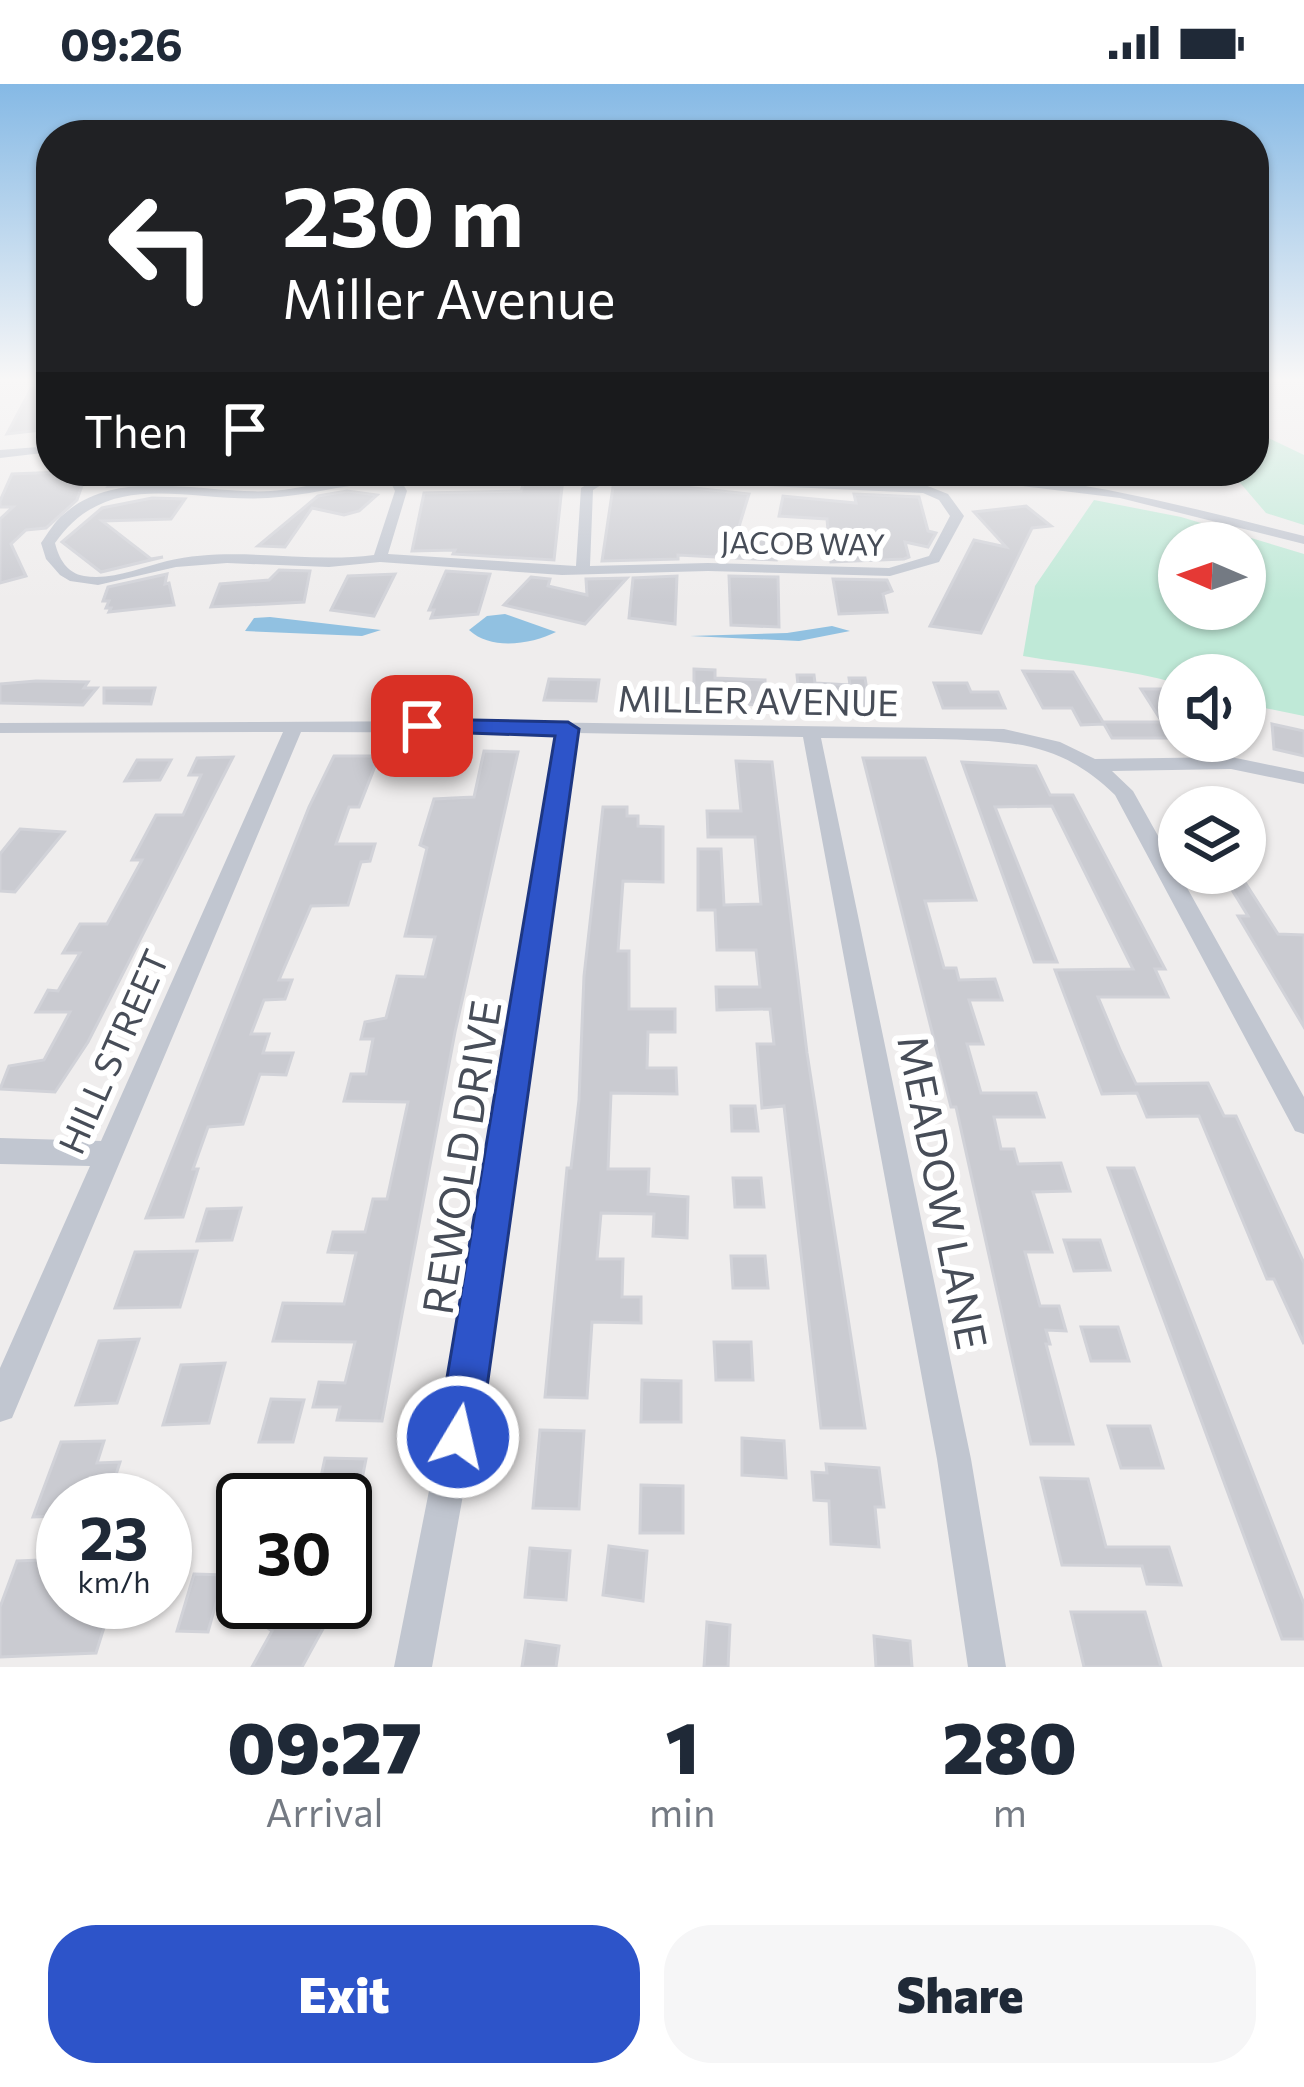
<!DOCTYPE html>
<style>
:root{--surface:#fff;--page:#f6f6f7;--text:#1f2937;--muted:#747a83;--accent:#2d54c9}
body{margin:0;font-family:Commissioner,sans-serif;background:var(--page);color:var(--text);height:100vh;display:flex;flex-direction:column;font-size:45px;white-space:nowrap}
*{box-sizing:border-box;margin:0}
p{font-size:39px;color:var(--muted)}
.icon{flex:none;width:66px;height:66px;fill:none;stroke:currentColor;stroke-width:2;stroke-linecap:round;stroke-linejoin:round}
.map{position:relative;height:1583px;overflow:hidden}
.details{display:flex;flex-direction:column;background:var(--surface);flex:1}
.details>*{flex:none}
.hud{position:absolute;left:36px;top:36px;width:1233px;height:366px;border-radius:48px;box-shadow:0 3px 9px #0004;background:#202124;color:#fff;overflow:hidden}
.needle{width:78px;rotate:272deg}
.controls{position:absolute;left:1158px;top:438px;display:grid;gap:24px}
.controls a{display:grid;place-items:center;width:108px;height:108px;border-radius:50%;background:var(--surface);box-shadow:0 3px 9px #0004;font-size:60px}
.speed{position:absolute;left:36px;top:1389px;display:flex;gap:24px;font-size:60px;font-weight:700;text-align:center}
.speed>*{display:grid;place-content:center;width:156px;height:156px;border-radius:50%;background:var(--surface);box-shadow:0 3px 9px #0004;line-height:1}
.speed small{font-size:30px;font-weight:400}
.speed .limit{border:6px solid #111;border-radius:18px;background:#fff;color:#111}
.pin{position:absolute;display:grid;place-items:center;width:102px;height:102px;color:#fff;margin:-51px;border-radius:24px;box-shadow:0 6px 18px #0006}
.me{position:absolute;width:132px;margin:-66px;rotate:9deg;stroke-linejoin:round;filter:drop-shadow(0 0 9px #0008)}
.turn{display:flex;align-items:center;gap:42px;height:252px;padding:0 48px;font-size:54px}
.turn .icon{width:156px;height:156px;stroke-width:2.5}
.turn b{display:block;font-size:84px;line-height:102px}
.then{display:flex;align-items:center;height:114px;padding:0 48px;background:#0003;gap:24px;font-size:45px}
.eta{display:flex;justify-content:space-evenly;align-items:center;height:204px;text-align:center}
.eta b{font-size:72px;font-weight:800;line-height:84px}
.action{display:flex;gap:24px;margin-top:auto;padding:24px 48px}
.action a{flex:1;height:138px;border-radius:48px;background:var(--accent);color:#fff;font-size:48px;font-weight:800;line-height:138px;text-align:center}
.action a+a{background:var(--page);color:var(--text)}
.status{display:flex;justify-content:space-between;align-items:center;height:84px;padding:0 60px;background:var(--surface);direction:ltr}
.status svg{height:33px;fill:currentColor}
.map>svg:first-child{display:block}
</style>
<div class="status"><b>09:26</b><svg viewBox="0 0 49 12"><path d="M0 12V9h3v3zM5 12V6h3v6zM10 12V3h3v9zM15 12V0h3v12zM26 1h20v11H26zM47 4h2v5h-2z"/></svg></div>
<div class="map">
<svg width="1304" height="1583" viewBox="0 0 1304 1583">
<rect width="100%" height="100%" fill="#efeded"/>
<!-- green -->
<g fill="#bfe9d7" fill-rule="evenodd">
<polygon points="1254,347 1304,371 1304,441 1266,429 1230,387 1254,387"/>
<path d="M1094,416L1181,433L1304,470V632L1245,620V591H1179V600C1128,585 1076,581 1023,572L1035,502ZM1245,459V525H1179V459Z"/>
</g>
<!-- water -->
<g fill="#91c1e1">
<path d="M505,530L556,548C532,560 491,567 469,546L487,532Z"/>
<polygon points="270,533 381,546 362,552 245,547 254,534"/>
<polygon points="832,542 850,547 799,557 690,552 787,549"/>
</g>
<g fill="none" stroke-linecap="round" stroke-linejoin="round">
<!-- stream -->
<polyline stroke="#91c1e1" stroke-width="3" points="1140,394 1163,391 1206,400"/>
</g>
<!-- building -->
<g fill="#cacbd1" stroke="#d1d2d8" stroke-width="3">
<polygon points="51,303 51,345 7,350 31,305"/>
<polygon points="87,387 77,416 46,444 26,446 11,460 26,492 0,499 0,435 13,423 0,423 0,417 12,390"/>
<polygon points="125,387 204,387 196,399 109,402"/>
<polygon points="563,394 554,476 453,470 455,466 412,467 424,409 521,407 525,395"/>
<polygon points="675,402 749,410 737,449 772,450 776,476 678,471 678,475 602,477 613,403"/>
<polygon points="347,407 377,411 359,427 344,431 312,424 285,463 258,462 318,412"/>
<polygon points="854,410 919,413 928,447 936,449 928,463 905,458 909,473 904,475 831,478 827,435 779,432 783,412 856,419"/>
<polygon points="152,414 185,415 171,435 102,437 151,475 163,473 101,488 62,458 102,424"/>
<polygon points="1026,422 1051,442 1032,444 981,549 930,542 974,456 1006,463 974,428"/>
<polygon points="279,486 310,487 304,518 211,523 220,500 269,496"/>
<polygon points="446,487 490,490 478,530 431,534 434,526 429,526"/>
<polygon points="167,490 165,500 169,499 174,521 109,528 111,524 106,524 109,517 103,517 108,503"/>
<polygon points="395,490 374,532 331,526 348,492"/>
<polygon points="677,492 675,540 629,534 633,494"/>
<polygon points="729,492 778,493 779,543 731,541"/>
<polygon points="531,493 550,495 548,502 587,511 586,495 627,494 585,540 504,521"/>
<polygon points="833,495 887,496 892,507 883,510 887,528 839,530"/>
<polygon points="694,585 715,586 715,594 765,596 765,621 694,619"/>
<polygon points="1023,587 1073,588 1103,638 1162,638 1141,605 1163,605 1179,628 1179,642 1164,642 1172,654 1112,654 1104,640 1081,641 1072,624 1043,624"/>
<polygon points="797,591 814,591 815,599 850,601 849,594 865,594 870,624 800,622"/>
<polygon points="549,595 599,596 596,617 544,616"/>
<polygon points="36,597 88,598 84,604 97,604 83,621 0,619 0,600"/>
<polygon points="934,599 967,599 971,608 998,608 1005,624 943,624"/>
<polygon points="104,604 155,604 151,620 104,619"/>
<polygon points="1272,640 1304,647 1304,672 1274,665"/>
<polygon points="484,667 518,668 455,948 382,1337 337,1336 340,1323 313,1323 319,1298 345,1299 355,1258 273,1257 283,1219 344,1220 356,1169 328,1168 333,1148 365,1148 373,1115 387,1115 408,1018 344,1017 351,990 366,990 373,955 361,955 365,938 386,934 397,892 425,893 435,853 405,852 427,764 420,761 434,715 474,713"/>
<polygon points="334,672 379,672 359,723 349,723 336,760 375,760 370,777 361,778 348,821 311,822 279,896 292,896 285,915 264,916 251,950 269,950 263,969 293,969 286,991 260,990 243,1040 208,1043 193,1085 198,1085 183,1133 146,1134 309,723"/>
<polygon points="233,673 88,958 55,1008 0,1005 9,982 44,976 70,928 36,928 48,906 58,907 80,869 63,869 80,840 107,840 142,776 132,776 156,731 183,731 201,691 189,691 197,674"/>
<polygon points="863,674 925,674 976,816 925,817 944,884 956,884 959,896 995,895 1002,916 969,916 983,960 967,960 981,1009 1036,1009 1044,1033 994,1033 1001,1065 1014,1065 1018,1080 1061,1079 1070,1107 1033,1108 1052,1168 1025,1168 1040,1222 1059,1222 1066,1247 1046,1246 1050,1260 1046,1260 1073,1360 1031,1360 956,1023 951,1023"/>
<polygon points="137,676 171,676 160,696 125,697"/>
<polygon points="736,677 772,678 807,969 865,1344 821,1344 784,1022 762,1024 757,960 774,960 770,925 717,926 716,903 760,903 756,866 717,866 715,826 698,826 698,765 721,765 724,821 761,820 755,753 708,753 707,727 741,727"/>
<polygon points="962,678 1036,682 1050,711 1073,711 1165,885 1155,885 1168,913 1098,913 1121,968 1136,1000 1208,999 1224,1032 1236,1032 1304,1179 1304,1260 1274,1195 1267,1195 1199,1032 1147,1033 1137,1009 1102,1010 1055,886 1133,885 1052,722 995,723 1057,878 1034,878"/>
<polygon points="603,723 627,723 627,732 638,732 638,742 663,743 663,798 623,797 618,867 629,867 629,925 675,925 675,948 648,948 647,984 676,984 677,1010 611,1009 608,1085 649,1085 648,1110 688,1113 687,1154 653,1152 654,1130 601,1129 597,1175 623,1175 622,1213 641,1213 641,1239 592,1238 587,1314 545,1313 567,1084 571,1084 579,1016 584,892"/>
<polygon points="20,745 64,748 15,808 0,807 0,770"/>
<polygon points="1239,789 1278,850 1304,851 1304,943 1238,832 1248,832 1226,796"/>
<polygon points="731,1022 755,1022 758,1047 732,1047"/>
<polygon points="1108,1084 1134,1084 1304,1520 1304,1555 1282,1555"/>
<polygon points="733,1094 761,1094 764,1123 735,1123"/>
<polygon points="241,1124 232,1156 197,1157 207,1125"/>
<polygon points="1064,1156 1100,1156 1110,1186 1074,1187"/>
<polygon points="197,1167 180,1223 115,1224 135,1168"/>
<polygon points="731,1172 765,1172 768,1204 733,1204"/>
<polygon points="1081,1243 1118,1243 1129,1277 1091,1277"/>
<polygon points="139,1255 117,1319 76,1321 99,1257"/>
<polygon points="714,1258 751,1258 753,1296 716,1296"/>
<polygon points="225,1279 209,1339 163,1341 181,1281"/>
<polygon points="642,1296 681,1297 681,1338 641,1338"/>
<polygon points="271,1315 304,1316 293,1358 259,1358"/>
<polygon points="1108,1342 1150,1342 1163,1384 1121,1384"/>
<polygon points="540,1346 584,1347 579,1425 533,1424"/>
<polygon points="742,1354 784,1357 786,1394 742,1391"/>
<polygon points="104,1357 97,1379 120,1378 108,1416 63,1416 63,1432 33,1433 61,1358"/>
<polygon points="325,1374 366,1375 358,1416 316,1416"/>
<polygon points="826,1380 879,1384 884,1423 875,1423 879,1463 831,1460 829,1417 814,1416 812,1388 827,1389"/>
<polygon points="1041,1394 1088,1395 1106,1463 1169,1463 1181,1501 1147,1500 1142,1482 1062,1481"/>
<polygon points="641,1401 683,1402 683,1449 640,1449"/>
<polygon points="609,1462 647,1467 643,1517 603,1511"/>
<polygon points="530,1464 570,1467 566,1516 525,1513"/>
<polygon points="63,1475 53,1512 63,1511 63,1518 112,1518 96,1569 0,1573 0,1523 17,1477"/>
<polygon points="194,1490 224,1491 208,1548 177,1547"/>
<polygon points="256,1518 309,1518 330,1532 302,1583 252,1583 272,1547 248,1530"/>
<polygon points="1071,1528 1145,1528 1161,1583 1084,1583"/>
<polygon points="707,1538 730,1541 728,1583 704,1583"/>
<polygon points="874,1552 910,1557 912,1583 876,1583"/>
<polygon points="526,1557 559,1562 556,1583 522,1583"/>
</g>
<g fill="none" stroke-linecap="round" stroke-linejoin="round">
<!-- minor -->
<g fill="#c1c6d0" fill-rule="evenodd">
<polygon points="51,362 51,368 0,374 0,366"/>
<path d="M609,387L925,401L948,410L964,432L939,478L890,492L708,487L562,491L380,478L329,483L227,479L176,483L98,501L70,497L60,491L46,475L41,459C48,449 55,437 64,430C119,381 205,411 271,407C314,404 356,387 399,393L407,407L388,470L576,482L581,404ZM611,395L923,409L939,416L950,432L929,472L889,484L708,479L590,482L593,406ZM378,399H391L395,407L374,471C306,480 235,461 167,477C142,483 111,497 84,492C67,489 59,475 55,459C109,382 189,419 268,414C305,412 341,401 378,399Z"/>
<path d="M928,387C1056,387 1180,421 1304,452V460L1120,414L934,391Z"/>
<path d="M461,637L1004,645L1060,658L1095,675L1231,673L1304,688V700L1231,685L1112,687L1133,707L1304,1013V1050L1295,1047L1115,711C1059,656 1008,657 934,655C896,655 859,654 821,654L971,1375L1006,1583H968L937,1375L803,653L576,649L491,1256L432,1583H394L459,1256L558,649L301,648L12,1334L0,1338V1284L90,1082L0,1080V1054L101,1057L283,648L0,649V639Z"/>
</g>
</g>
<!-- sky -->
<linearGradient id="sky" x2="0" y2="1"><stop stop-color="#85b9e5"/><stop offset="0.57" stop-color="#f8f7f7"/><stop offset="1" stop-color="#f8f7f7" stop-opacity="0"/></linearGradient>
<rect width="1304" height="518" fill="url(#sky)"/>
<!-- route -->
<polygon fill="#2d54c9" stroke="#1d3783" stroke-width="3" points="422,635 568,638 579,645 480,1353 474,1368 458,1375 443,1368 437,1353 555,652 413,647 413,637"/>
<g text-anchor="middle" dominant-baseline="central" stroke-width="12" stroke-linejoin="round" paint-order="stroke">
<!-- far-street labels -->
<g font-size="30" fill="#474d58" stroke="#fff">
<text transform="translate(803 458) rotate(1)">JACOB WAY</text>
</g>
<!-- street labels -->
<g font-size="36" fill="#474d58" stroke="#fff">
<text transform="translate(758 615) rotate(1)">MILLER AVENUE</text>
<text transform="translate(112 967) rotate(-66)">HILL STREET</text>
</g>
<!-- near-street labels -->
<g font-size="42" fill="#474d58" stroke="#fff">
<text transform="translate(460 1073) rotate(-81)">REWOLD DRIVE</text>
<text transform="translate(944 1108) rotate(79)">MEADOW LANE</text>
</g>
</g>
</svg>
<div class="controls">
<a><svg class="needle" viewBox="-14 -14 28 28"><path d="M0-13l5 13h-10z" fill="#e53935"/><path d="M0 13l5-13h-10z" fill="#747a83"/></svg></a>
<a><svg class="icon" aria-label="sound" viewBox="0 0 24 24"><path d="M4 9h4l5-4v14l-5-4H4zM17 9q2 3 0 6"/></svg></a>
<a><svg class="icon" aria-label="layers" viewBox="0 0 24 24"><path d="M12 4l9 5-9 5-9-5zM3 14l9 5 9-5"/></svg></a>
</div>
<div class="speed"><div>23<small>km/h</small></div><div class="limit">30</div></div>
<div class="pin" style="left:422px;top:642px;background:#d93025"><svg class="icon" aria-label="arrive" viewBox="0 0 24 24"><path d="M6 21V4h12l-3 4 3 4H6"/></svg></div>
<svg class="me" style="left:458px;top:1353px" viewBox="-20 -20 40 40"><circle r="17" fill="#2d54c9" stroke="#fff" stroke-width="3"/><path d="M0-11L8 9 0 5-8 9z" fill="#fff"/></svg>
<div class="hud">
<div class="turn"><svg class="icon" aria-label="left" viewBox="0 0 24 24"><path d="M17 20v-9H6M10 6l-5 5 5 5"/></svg><div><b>230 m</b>Miller Avenue</div></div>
<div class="then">Then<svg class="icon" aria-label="arrive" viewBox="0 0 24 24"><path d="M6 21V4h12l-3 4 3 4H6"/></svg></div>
</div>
</div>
<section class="details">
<div class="eta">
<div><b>09:27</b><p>Arrival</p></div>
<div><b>1</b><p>min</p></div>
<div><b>280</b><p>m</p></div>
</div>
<div class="action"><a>Exit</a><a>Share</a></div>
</section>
